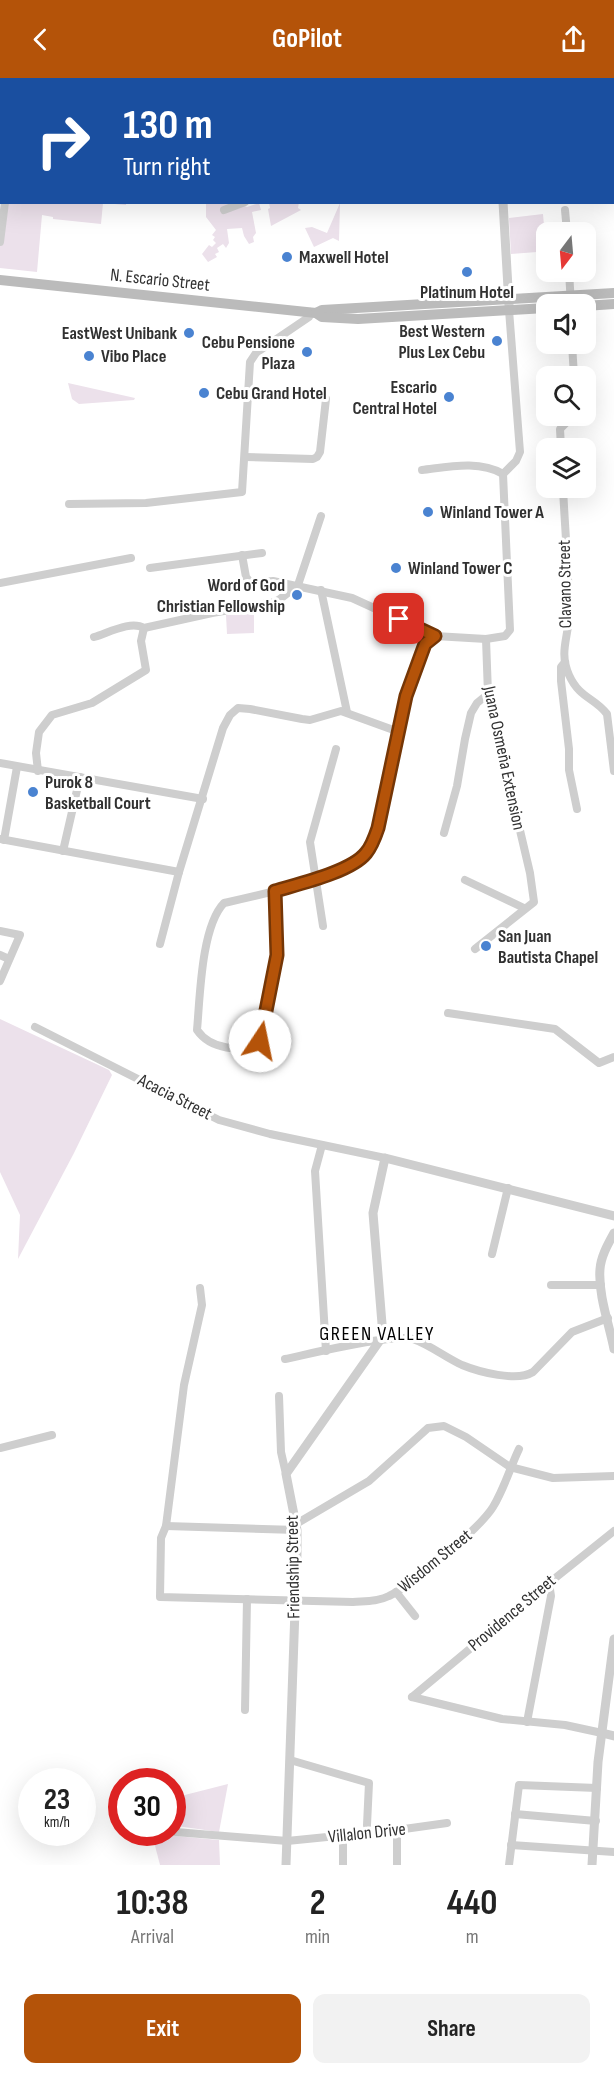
<!DOCTYPE html>
<meta charset="utf-8">
<style>
:root{--surface:#fff;--page:#f2f2f2;--text:#222;--muted:#767676;--accent:#b45309}
body{margin:0;font-family:"Sofia Sans Condensed",sans-serif;background:var(--page);color:var(--text);height:100vh;display:flex;flex-direction:column;font-size:22px;white-space:nowrap}
*{box-sizing:border-box;margin:0}
p{font-size:20px;color:var(--muted)}
.icon{flex:none;width:33px;height:33px;fill:none;stroke:currentColor;stroke-width:2;stroke-linecap:round;stroke-linejoin:round}
.map{position:relative;height:1787px;overflow:hidden}
.details{display:flex;flex-direction:column;background:var(--surface);flex:1}
.details>*{flex:none}
.hud{position:absolute;left:0px;top:0px;width:615px;height:126px;box-shadow:0 6px 24px #0002;background:#1a4fa0;color:#fff;overflow:hidden}
.needle{width:39px;rotate:196deg}
.controls{position:absolute;left:536px;top:144px;display:grid;gap:12px}
.controls a{display:grid;place-items:center;width:60px;height:60px;border-radius:12px;background:var(--surface);box-shadow:0 6px 24px #0002;font-size:30px}
.speed{position:absolute;left:18px;top:1690px;display:flex;gap:12px;font-size:30px;font-weight:700;text-align:center}
.speed>*{display:grid;place-content:center;width:78px;height:78px;border-radius:50%;background:var(--surface);box-shadow:0 6px 24px #0002;line-height:1}
.speed small{font-size:15px;font-weight:400}
.speed .limit{border:9px solid #d22;background:#fff;color:#111}
.pin{position:absolute;display:grid;place-items:center;width:51px;height:51px;color:#fff;margin:-26px;border-radius:12px;box-shadow:0 3px 9px #0006}
.me{position:absolute;width:66px;margin:-33px;rotate:11deg;stroke-linejoin:round;filter:drop-shadow(0 0 4px #0008)}
.turn{display:flex;align-items:center;gap:21px;height:126px;padding:0 24px;font-size:27px}
.turn .icon{width:78px;height:78px;stroke-width:2.5}
.turn b{display:block;font-size:42px;line-height:51px}
.eta{display:flex;justify-content:space-evenly;align-items:center;height:102px;text-align:center}
.eta b{font-size:36px;font-weight:700;line-height:42px}
.action{display:flex;gap:12px;margin-top:auto;padding:12px 24px}
.action a{flex:1;height:69px;border-radius:12px;background:var(--accent);color:#fff;font-size:24px;font-weight:700;line-height:69px;text-align:center}
.action a+a{background:var(--page);color:var(--text)}
header{display:flex;justify-content:space-between;align-items:center;height:78px;padding:0 24px;background:var(--accent);color:#fff;font-size:27px;font-weight:700}
.map>svg:first-child{display:block}
</style>
<header><svg class="icon" aria-label="back" viewBox="0 0 24 24"><path d="M15 5l-7 7 7 7"/></svg>GoPilot<svg class="icon" aria-label="share" viewBox="0 0 24 24"><path d="M12 15V3M7 8l5-5 5 5M5 13v7h14v-7"/></svg></header>
<div class="map">
<svg width="614" height="1787" viewBox="0 0 614 1787">
<rect width="100%" height="100%" fill="#fff"/>
<!-- green -->
<g fill="#ece1eb">
<polygon points="299,124 298,130 301,132 271,148 268,131 270,130 269,125"/>
<polygon points="5,125 126,125 126,127 103,125 101,146 53,141 53,139 42,137 37,194 0,190 0,164"/>
<polygon points="206,125 238,125 247,129 259,125 261,132 252,134 256,155 253,159 254,164 249,166 244,158 242,150 227,151 229,165 226,170 223,166 217,170 219,174 215,176 217,179 208,184 202,176 209,167 212,169 216,165 213,162 215,159 212,157 216,152 206,139"/>
<polygon points="340,125 339,163 333,160 314,169 305,150 312,149 327,155"/>
<polygon points="543,136 546,170 537,171 537,174 511,176 509,140"/>
<polygon points="68,305 135,320 134,322 79,326 72,321"/>
<polygon points="254,536 254,555 227,556 226,537"/>
<polygon points="0,941 109,992 112,997 74,1075 18,1181 20,1137 0,1094"/>
<polygon points="228,1706 219,1754 177,1748 173,1742 173,1720"/>
<polygon points="152,1756 219,1762 220,1787 160,1787"/>
</g>
<g fill="none" stroke-linecap="round" stroke-linejoin="round">
<!-- minor -->
<g stroke="#cecece" stroke-width="8">
<polyline points="194,0 194,2"/>
<polyline points="277,0 278,2"/>
<polyline points="425,0 425,2"/>
<polyline points="0,43 2,45"/>
<polyline points="224,132 245,124"/>
<polyline points="565,132 567,154"/>
<polyline points="0,164 5,124"/>
<polyline points="569,194 571,226"/>
<polyline points="572,266 574,298"/>
<polyline points="561,370 560,351 573,338"/>
<polyline points="245,379 313,381 317,379 320,374 326,321"/>
<path d="M422,392C448,389 479,382 503,396"/>
<polyline points="503,396 516,383 520,374 509,232"/>
<path d="M563,410C565,452 569,496 569,538C568,561 559,574 569,597C580,621 594,619 607,636L614,693"/>
<polyline points="69,426 146,425 242,414 250,284 256,275 309,239 311,234"/>
<polyline points="242,477 246,499 251,505 273,503 352,520 435,558 486,561 505,558 510,552 503,396"/>
<polyline points="150,490 262,475"/>
<polyline points="0,505 131,480"/>
<polyline points="321,512 347,634"/>
<path d="M94,559C108,555 131,542 144,550L212,535L275,524L280,521L298,507L321,438"/>
<polyline points="565,584 561,589 561,603 569,671 569,692 577,731"/>
<polyline points="0,685 203,721"/>
<polyline points="38,693 36,675 39,654 52,637 92,625 146,592 141,563 144,550"/>
<polyline points="444,755 457,708 465,661 471,635 477,625 488,616"/>
<polyline points="0,761 179,794"/>
<polyline points="4,762 17,689"/>
<polyline points="63,773 80,699"/>
<polyline points="465,802 524,830"/>
<path d="M275,813L277,877L260,963C242,976 210,971 197,952C200,920 201,849 224,825C256,818 345,799 365,777C375,765 379,748 383,734L406,618L425,566L435,558"/>
<polyline points="323,848 310,764 336,671"/>
<polyline points="0,853 20,857 0,903"/>
<polyline points="160,866 179,794 223,650 230,637 238,630 250,631 302,641 310,642 341,633 399,654"/>
<polyline points="475,871 534,824 530,795 488,616 486,561"/>
<polyline points="0,877 9,881"/>
<polyline points="448,935 555,951 599,985 614,979"/>
<polyline points="35,949 219,1042 270,1056 385,1080"/>
<polyline points="322,1067 315,1093 326,1273"/>
<polyline points="492,1176 508,1110"/>
<polyline points="551,1207 601,1207"/>
<path d="M200,1210L202,1227L184,1307L166,1448L161,1460L160,1519L353,1524C365,1523 377,1524 389,1518C411,1508 480,1450 493,1429C504,1411 510,1390 519,1371"/>
<path d="M285,1281C309,1276 394,1255 413,1261C430,1267 445,1279 462,1287C479,1294 517,1304 533,1294L572,1254L608,1240"/>
<polyline points="279,1318 281,1374 286,1396"/>
<polyline points="0,1370 52,1357"/>
<polyline points="296,1446 369,1403 428,1350 444,1348 466,1359 510,1389 553,1400 614,1398"/>
<polyline points="166,1448 297,1452"/>
<polyline points="396,1514 415,1538"/>
<polyline points="412,1619 549,1505 614,1453"/>
<polyline points="412,1619 502,1641 565,1647 602,1655"/>
<polyline points="245,1632 247,1521"/>
<polyline points="527,1644 551,1518 549,1505"/>
<polyline points="290,1682 369,1705 367,1747"/>
<polyline points="515,1736 596,1743"/>
<polyline points="172,1751 175,1754 287,1763 397,1752 447,1745"/>
<polyline points="397,1752 397,1787"/>
<polyline points="511,1767 614,1774"/>
<polyline points="343,1787 343,1757"/>
<polyline points="509,1787 519,1707 597,1710"/>
</g>
<!-- tertiary -->
<g stroke="#cecece" stroke-width="9">
<polyline points="497,0 497,2"/>
<polyline points="503,124 509,227"/>
<path d="M614,1155C608,1166 601,1178 600,1191C598,1216 609,1246 614,1271"/>
<polyline points="602,1655 614,1658"/>
<polyline points="286,1787 297,1475 297,1452 286,1396 383,1258 373,1135 385,1080 614,1138"/>
<polyline points="592,1787 598,1684 614,1561"/>
</g>
<!-- secondary -->
<g stroke="#bbb" stroke-width="10">
<polyline points="0,202 316,235 322,232 614,215"/>
<polyline points="585,228 614,226"/>
<polyline points="316,235 322,239 358,241 546,230"/>
</g>
</g>
<g fill="none" stroke-linecap="round" stroke-linejoin="round">
<defs>
<path id="route" d="M260,963L277,877L275,813C298,806 351,794 366,775C372,768 375,759 378,750L406,618L425,566L435,558L399,541"/>
</defs>
<!-- route casing -->
<use href="#route" stroke="#753606" stroke-width="15"/>
<!-- route -->
<use href="#route" stroke="#b45309" stroke-width="10"/>
</g>
<!-- markers -->
<g fill="#4a83d1" stroke="#fff" stroke-width="2">
<circle cx="287" cy="179" r="6"/>
<circle cx="467" cy="194" r="6"/>
<circle cx="189" cy="255" r="6"/>
<circle cx="497" cy="263" r="6"/>
<circle cx="307" cy="274" r="6"/>
<circle cx="89" cy="278" r="6"/>
<circle cx="204" cy="315" r="6"/>
<circle cx="449" cy="319" r="6"/>
<circle cx="428" cy="434" r="6"/>
<circle cx="396" cy="490" r="6"/>
<circle cx="297" cy="517" r="6"/>
<circle cx="33" cy="714" r="6"/>
<circle cx="486" cy="868" r="6"/>
</g>
<g text-anchor="middle" dominant-baseline="central" stroke-width="6" stroke-linejoin="round" paint-order="stroke">
<!-- poi labels -->
<g font-size="18" font-weight="bold" fill="#313131" stroke="#fff" text-anchor="start">
<text x="299" y="179">Maxwell Hotel</text>
<text x="467" y="214" text-anchor="middle">Platinum Hotel</text>
<text x="485" y="253" text-anchor="end">Best Western<tspan x="485" dy="21">Plus Lex Cebu</tspan></text>
<text x="177" y="255" text-anchor="end">EastWest Unibank</text>
<text x="295" y="264" text-anchor="end">Cebu Pensione<tspan x="295" dy="21">Plaza</tspan></text>
<text x="101" y="278">Vibo Place</text>
<text x="437" y="309" text-anchor="end">Escario<tspan x="437" dy="21">Central Hotel</tspan></text>
<text x="216" y="315">Cebu Grand Hotel</text>
<text x="440" y="434">Winland Tower A</text>
<text x="408" y="490">Winland Tower C</text>
<text x="285" y="507" text-anchor="end">Word of God<tspan x="285" dy="21">Christian Fellowship</tspan></text>
<text x="45" y="704">Purok 8<tspan x="45" dy="21">Basketball Court</tspan></text>
<text x="498" y="858">San Juan<tspan x="498" dy="21">Bautista Chapel</tspan></text>
</g>
<!-- street labels -->
<g font-size="18" fill="#313131" stroke="#fff">
<text transform="translate(160 202) rotate(6)">N. Escario Street</text>
<text transform="translate(565 506) rotate(-91)">Clavano Street</text>
<text transform="translate(504 680) rotate(78)">Juana Osmeña Extension</text>
<text transform="translate(175 1019) rotate(27)">Acacia Street</text>
<text transform="translate(435 1483) rotate(-39)">Wisdom Street</text>
<text transform="translate(293 1489) rotate(-91)">Friendship Street</text>
<text transform="translate(512 1535) rotate(-40)">Providence Street</text>
<text transform="translate(367 1755) rotate(-6)">Villalon Drive</text>
</g>
<!-- neighbourhood labels -->
<g font-size="20" letter-spacing="1.5" fill="#000" stroke="#fff">
<text x="377" y="1256">GREEN VALLEY</text>
</g>
</g>
</svg>
<div class="controls">
<a><svg class="needle" viewBox="-14 -14 28 28"><path d="M0-13l5 13h-10z" fill="#e53935"/><path d="M0 13l5-13h-10z" fill="#767676"/></svg></a>
<a><svg class="icon" aria-label="sound" viewBox="0 0 24 24"><path d="M4 9h4l5-4v14l-5-4H4zM17 9q2 3 0 6"/></svg></a>
<a><svg class="icon" aria-label="search" viewBox="0 0 24 24"><circle cx="10" cy="10" r="6"/><path d="M15 15l6 6"/></svg></a>
<a><svg class="icon" aria-label="layers" viewBox="0 0 24 24"><path d="M12 4l9 5-9 5-9-5zM3 14l9 5 9-5"/></svg></a>
</div>
<div class="speed"><div>23<small>km/h</small></div><div class="limit">30</div></div>
<div class="pin" style="left:399px;top:541px;background:#d93025"><svg class="icon" aria-label="arrive" viewBox="0 0 24 24"><path d="M6 21V4h12l-3 4 3 4H6"/></svg></div>
<svg class="me" style="left:260px;top:963px" viewBox="-20 -20 40 40"><circle r="19" fill="#fff"/><path d="M0-13L10 11 0 6-10 11z" fill="#b45309"/></svg>
<div class="hud">
<div class="turn"><svg class="icon" aria-label="right" viewBox="0 0 24 24"><path d="M7 20v-9h11M14 6l5 5-5 5"/></svg><div><b>130 m</b>Turn right</div></div>
</div>
</div>
<section class="details">
<div class="eta">
<div><b>10:38</b><p>Arrival</p></div>
<div><b>2</b><p>min</p></div>
<div><b>440</b><p>m</p></div>
</div>
<div class="action"><a>Exit</a><a>Share</a></div>
</section>
